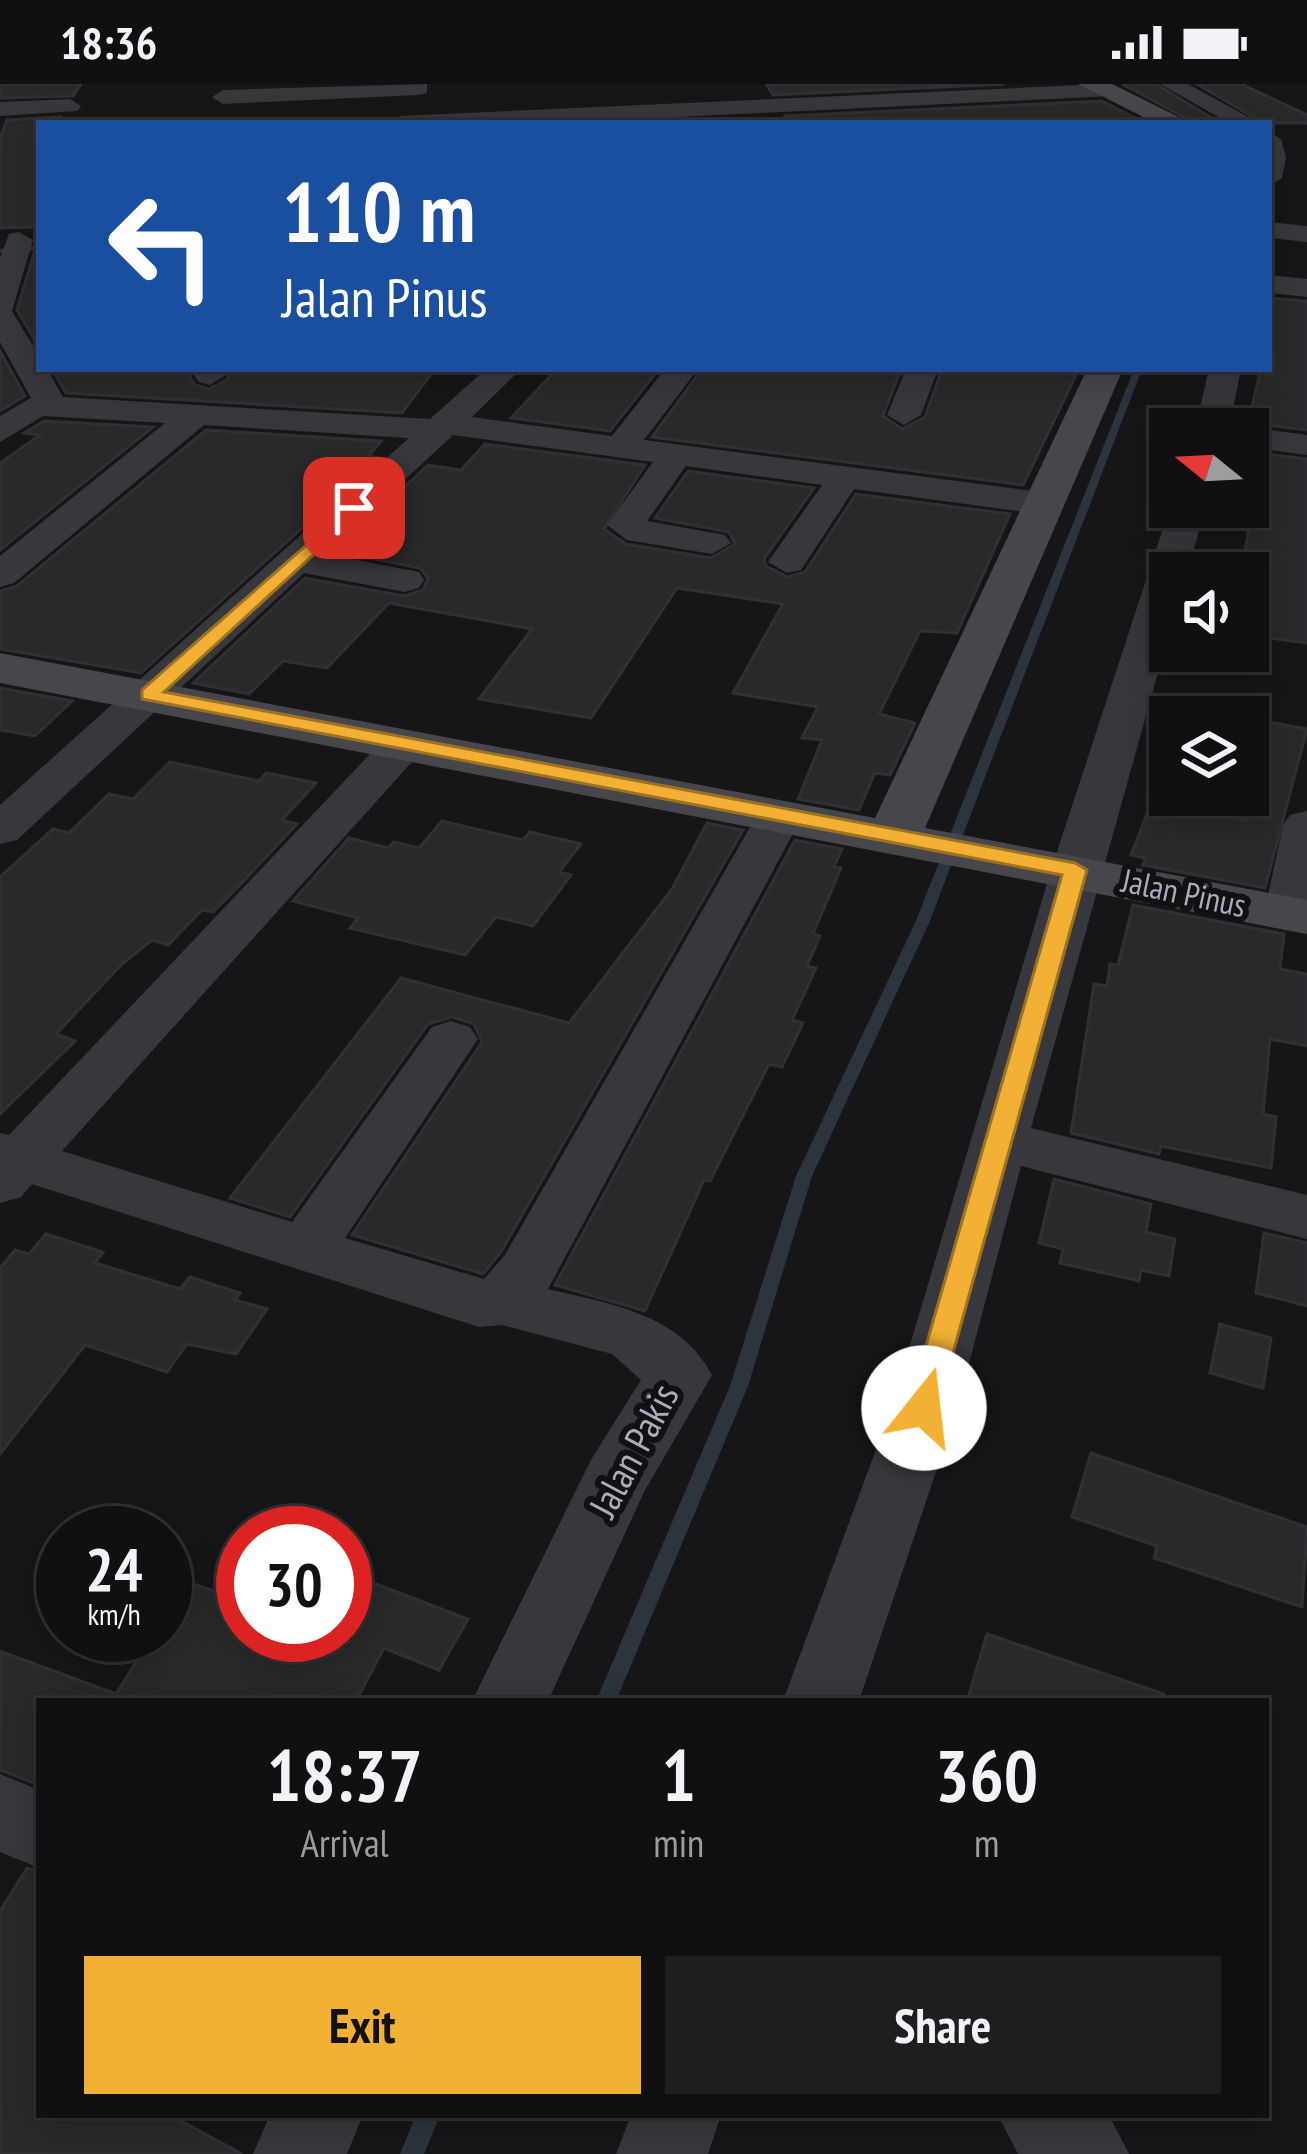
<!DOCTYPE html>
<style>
:root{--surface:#101012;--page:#1e1e20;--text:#f1f3f6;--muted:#9c9d9f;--line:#303032;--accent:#f2b134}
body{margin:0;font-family:"PT Sans Narrow",sans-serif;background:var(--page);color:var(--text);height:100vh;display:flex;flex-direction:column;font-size:45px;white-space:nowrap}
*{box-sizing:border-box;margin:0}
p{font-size:39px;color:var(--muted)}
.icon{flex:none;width:66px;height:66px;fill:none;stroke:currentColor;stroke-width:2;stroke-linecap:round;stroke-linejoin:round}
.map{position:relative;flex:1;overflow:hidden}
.drawer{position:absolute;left:36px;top:1614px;width:1233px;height:420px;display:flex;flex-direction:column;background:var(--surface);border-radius:0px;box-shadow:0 6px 30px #0003,0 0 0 3px var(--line)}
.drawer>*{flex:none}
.guide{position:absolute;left:36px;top:36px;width:1236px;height:252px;border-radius:0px;box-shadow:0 6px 30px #0003,0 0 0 3px var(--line);background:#1a4fa0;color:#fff;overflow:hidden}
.needle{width:78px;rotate:288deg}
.controls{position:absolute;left:1149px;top:324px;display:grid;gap:24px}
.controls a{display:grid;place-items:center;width:120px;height:120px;border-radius:0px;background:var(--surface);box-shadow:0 6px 30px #0003,0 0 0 3px var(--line);font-size:60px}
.speed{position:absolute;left:36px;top:1422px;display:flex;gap:24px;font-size:60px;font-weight:700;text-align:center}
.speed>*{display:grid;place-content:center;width:156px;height:156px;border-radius:50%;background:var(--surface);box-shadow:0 6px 30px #0003,0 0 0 3px var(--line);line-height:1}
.speed small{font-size:30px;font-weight:400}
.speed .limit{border:18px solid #d22;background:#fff;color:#111}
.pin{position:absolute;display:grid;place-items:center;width:102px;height:102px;color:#fff;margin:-51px;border-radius:24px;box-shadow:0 6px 18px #0006}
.me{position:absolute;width:132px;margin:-66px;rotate:16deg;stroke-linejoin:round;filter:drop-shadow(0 0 9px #0008)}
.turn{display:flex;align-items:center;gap:42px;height:252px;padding:0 48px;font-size:54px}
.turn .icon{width:156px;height:156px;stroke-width:2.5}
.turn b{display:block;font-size:84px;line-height:102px}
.eta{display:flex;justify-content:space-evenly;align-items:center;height:204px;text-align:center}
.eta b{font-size:72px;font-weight:700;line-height:84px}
.button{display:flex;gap:24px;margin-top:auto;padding:24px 48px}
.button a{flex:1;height:138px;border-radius:0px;background:var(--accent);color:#111;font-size:48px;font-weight:700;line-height:138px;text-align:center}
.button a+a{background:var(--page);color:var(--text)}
.status{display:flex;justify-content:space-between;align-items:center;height:84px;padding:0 60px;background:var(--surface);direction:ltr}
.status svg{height:33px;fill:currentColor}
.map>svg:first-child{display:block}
</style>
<div class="status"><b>18:36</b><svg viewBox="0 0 49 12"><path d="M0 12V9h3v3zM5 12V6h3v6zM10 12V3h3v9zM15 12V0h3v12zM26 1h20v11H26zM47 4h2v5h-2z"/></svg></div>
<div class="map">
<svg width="1307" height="2070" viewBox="0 0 1307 2070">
<rect width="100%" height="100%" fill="#161618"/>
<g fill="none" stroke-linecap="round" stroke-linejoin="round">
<!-- stream -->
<g fill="#2c353c" fill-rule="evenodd">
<polygon points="39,162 39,166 0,169 0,165"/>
<polygon points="1134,285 1142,285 929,839 812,1092 748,1302 616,1617 596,1617 730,1302 796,1092 915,839"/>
<polygon points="416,2031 440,2031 424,2070 400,2070"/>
</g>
</g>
<!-- building -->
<g fill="#29292c" stroke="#303034" stroke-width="3">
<polygon points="0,0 81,0 73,12 0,14"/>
<polygon points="810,0 1005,0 773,11 767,1"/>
<polygon points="1122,0 1156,0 1220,39 1195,39"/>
<polygon points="1197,0 1241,0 1307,31 1307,39 1263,39"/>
<polygon points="1102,17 1145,39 788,39 785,32"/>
<polygon points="60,33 56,39 39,39 39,143 0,144 0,54 7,36"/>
<polygon points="34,169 39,170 39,263 17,226"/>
<polygon points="1269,214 1307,217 1307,346 1248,339 1261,285 1269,285"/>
<polygon points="0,267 25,312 0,327"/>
<polygon points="52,285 185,285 195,301 209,305 228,295 227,285 435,285 402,329 66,309"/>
<polygon points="557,285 659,285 610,347 511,334"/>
<polygon points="702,285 901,285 883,332 902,345 925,333 942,285 1079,285 1023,401 652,353"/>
<polygon points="44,337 153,343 0,466 0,379 40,351 24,349"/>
<polygon points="206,346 381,357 369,372 380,374 141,589 0,565 0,507 17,502"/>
<polygon points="485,360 645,381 604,445 626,460 711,474 735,460 729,448 655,434 688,387 814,404 764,475 766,482 788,493 805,488 856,410 1010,430 957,549 920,547 879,630 915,639 890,691 875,689 859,726 798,715 822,656 802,654 818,623 733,609 783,520 677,504 591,634 479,615 532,545 389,519 327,584 283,577 249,610 193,599 305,494 404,512 423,506 428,494 420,484 335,467 428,381 461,386"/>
<polygon points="1248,368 1307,375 1307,559 1248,551 1248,484 1241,483 1248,452"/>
<polygon points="0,604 72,617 35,652 0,646"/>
<polygon points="1248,634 1307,645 1265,804 1143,781 1145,774 1131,771 1152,717 1248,737"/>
<polygon points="170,678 259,697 266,689 316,699 282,736 297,740 238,803 213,828 202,826 168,861 152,856 121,881 56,950 75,957 0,1030 0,793 53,745 69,749 109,710 133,715"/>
<polygon points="442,737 523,756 530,748 581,760 559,788 571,791 533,842 496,833 465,871 350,844 358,834 293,817 349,754 388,764 394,758 419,764"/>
<polygon points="707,739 743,746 501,1168 483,1190 352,1151 482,958 474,940 452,933 428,940 290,1133 230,1114 401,894 569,939 672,805"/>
<polygon points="795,756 842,765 834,783 841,784 813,850 820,852 807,882 816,884 792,936 803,939 782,983 769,980 710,1097 704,1096 645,1227 555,1201"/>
<polygon points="1133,821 1284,850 1280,885 1307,890 1307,962 1270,955 1263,1030 1276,1033 1271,1084 1161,1062 1159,1070 1071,1049 1094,900 1107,902 1110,880 1118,881"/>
<polygon points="1054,1095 1151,1120 1146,1148 1175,1155 1169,1192 1141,1186 1139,1197 1060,1179 1063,1165 1039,1159"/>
<polygon points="1264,1149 1307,1159 1307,1222 1256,1209"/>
<polygon points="46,1150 103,1168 95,1179 180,1205 190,1193 240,1209 235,1216 267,1225 236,1270 187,1260 167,1288 85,1261 0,1370 0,1184 15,1166 29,1170"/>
<polygon points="1220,1240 1271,1254 1263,1304 1210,1289"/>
<polygon points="1091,1369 1307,1443 1302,1523 1154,1474 1157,1462 1072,1433"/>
<polygon points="187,1498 243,1516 243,1551 345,1551 345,1539 371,1498 468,1535 439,1586 384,1564 356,1617 39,1617 39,1701 0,1686 0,1567 116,1610 153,1551 165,1551 165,1532"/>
<polygon points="987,1550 1164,1610 1163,1617 967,1617"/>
<polygon points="27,1784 39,1788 39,2031 170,2031 242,2070 0,2070 0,1827"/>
</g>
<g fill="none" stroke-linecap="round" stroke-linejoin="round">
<!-- street -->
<g fill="#37383d" fill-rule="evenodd">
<polygon points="427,0 427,9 419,11 223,20 212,13 223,6"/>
<polygon points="1104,0 1112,2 1112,12 553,39 388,39 400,32"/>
<polygon points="1160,0 1188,0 1259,39 1229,39"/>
<polygon points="70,15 81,22 78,27 0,32 0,18"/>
<polygon points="1269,48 1281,55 1286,73 1282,94 1269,102"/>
<polygon points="1269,138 1307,142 1307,158 1269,154"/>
<polygon points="19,148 33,156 12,227 39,272 39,285 47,285 63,313 430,335 486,285 521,285 472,333 612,352 665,285 698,285 644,356 1040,408 1058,419 1040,430 854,405 801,486 787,489 768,478 822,401 686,382 647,437 725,451 731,459 712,470 627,456 607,441 653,378 453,351 325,470 419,488 424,496 419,504 405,508 304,489 17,756 0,760 0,721 409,354 204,341 14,499 0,503 0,472 165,339 43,332 0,358 0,332 31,314 0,258 0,174 9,150"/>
<polygon points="1269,191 1307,195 1307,213 1269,209"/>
<polygon points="189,285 222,285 226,291 210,301 199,298"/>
<polygon points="906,285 938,285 921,331 904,341 887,331"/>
<polygon points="1209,285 1241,285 1229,345 1195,345"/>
<polygon points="1248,343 1307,351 1307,371 1248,363 1248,345 1239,345"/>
<polygon points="1170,423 1206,423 1187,489 1170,489 1170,546 1031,1044 1307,1111 1307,1155 1021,1082 957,1325 859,1617 783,1617 891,1325 1051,786"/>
<path d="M404,647L420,651L426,660L420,669L62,1067L292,1138L432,943L451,937L470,943L478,955L345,1154L484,1195L505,1171L757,731L763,721H797L803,731L548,1205C610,1220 679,1229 712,1291L644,1408L548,1617H472L592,1374L641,1296L612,1270L502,1241L479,1243L32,1100L21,1113L0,1119V1049L9,1051L388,651Z"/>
<polygon points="1307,727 1307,840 1289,845 1271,841 1264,830 1283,741 1290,731"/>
<polygon points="0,1690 39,1706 39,1784 0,1768"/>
<polygon points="270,2031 363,2031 347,2070 253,2070"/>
<polygon points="631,2031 721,2031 708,2070 616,2070"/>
<polygon points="998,2031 1109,2031 1129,2070 1018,2070"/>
</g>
<!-- secondary -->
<g fill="#45474d" fill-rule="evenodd">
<polygon points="1078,0 1112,0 1191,39 1155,39"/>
<polygon points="1087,285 1123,285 925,744 1307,816 1307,850 0,599 0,569 875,734"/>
</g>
</g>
<!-- route -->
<polygon fill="#f2b134" stroke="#9d7322" stroke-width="3" points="354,419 363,424 360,428 164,608 1075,779 1087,786 935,1334 924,1337 908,1324 1062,791 142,615 142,606"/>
<g text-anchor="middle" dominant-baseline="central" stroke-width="12" stroke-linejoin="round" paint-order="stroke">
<!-- street labels -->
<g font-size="33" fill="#a8adb8" stroke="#111113">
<text transform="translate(1184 808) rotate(12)">Jalan Pinus</text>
</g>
<!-- near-street labels -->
<g font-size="39" fill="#a8adb8" stroke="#111113">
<text transform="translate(633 1366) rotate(-62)">Jalan Pakis</text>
</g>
</g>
</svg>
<div class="controls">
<a><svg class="needle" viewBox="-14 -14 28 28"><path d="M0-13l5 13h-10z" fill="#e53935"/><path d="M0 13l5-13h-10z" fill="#9c9d9f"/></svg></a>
<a><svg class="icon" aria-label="sound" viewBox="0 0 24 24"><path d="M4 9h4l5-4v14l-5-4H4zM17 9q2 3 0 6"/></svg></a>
<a><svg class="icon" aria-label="layers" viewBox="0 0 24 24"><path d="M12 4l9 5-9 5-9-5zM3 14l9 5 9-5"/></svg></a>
</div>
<div class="speed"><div>24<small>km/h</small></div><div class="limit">30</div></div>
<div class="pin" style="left:354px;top:424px;background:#d93025"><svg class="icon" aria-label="arrive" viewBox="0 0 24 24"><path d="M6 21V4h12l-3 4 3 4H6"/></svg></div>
<svg class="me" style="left:924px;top:1324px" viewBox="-20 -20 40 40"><circle r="19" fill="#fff"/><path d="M0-13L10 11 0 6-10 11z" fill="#f2b134"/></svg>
<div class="guide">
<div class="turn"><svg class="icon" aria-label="left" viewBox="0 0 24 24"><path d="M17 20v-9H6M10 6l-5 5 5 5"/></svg><div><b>110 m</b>Jalan Pinus</div></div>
</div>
<section class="drawer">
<div class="eta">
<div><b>18:37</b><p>Arrival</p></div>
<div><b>1</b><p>min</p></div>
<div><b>360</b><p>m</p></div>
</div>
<div class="button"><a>Exit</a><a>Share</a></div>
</section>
</div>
